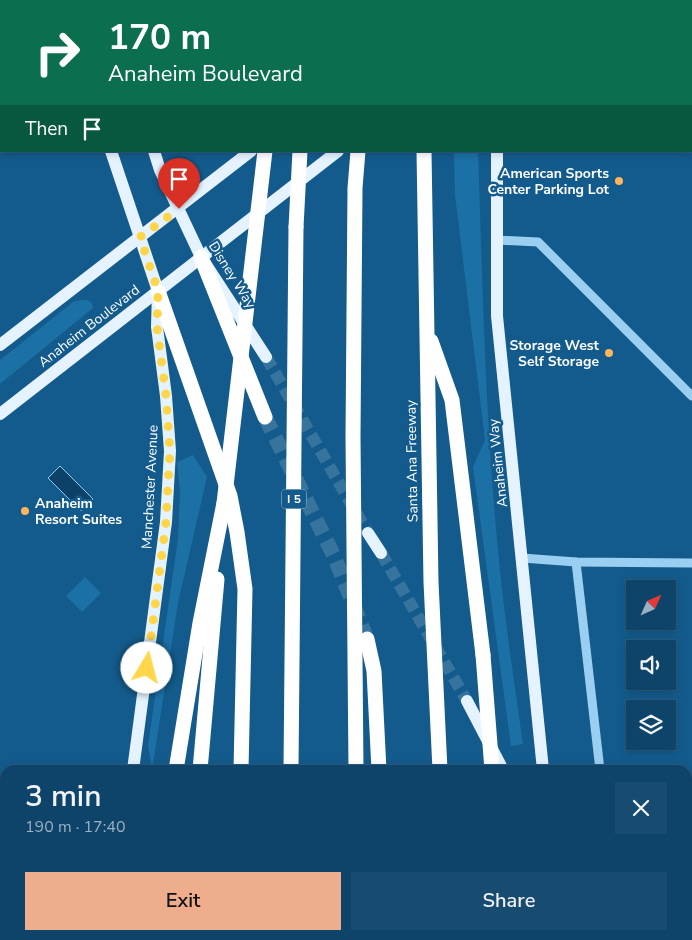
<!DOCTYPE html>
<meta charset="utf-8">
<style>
:root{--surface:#0e4469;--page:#174b6f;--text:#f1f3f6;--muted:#9bb0c0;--line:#2e5c7d;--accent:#eead8d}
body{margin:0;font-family:"Nunito Sans",sans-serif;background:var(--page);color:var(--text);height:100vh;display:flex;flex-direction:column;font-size:19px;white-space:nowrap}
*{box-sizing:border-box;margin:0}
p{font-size:16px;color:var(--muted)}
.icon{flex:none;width:28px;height:28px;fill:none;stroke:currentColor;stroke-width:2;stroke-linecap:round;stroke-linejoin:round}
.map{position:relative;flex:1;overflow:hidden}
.panel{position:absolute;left:0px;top:765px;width:692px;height:175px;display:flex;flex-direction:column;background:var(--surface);border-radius:15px 15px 0 0;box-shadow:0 2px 8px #0003,0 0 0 1px var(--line)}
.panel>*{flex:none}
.banner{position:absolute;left:0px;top:0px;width:692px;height:152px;box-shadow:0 2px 8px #0003,0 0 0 1px var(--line);background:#0b6e4f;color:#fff;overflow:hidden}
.needle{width:32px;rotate:45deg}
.controls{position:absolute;left:626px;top:580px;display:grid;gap:10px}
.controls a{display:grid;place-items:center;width:50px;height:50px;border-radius:0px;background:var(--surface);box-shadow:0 2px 8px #0003,0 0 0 1px var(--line);font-size:25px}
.pin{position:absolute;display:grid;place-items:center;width:42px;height:42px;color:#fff;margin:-51px -21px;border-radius:50% 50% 50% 0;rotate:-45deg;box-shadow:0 0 5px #0007}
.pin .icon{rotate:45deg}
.me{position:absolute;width:55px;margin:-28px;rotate:8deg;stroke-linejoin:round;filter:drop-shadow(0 0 4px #0008)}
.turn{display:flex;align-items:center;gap:18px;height:105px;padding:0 25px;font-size:22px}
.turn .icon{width:65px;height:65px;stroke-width:2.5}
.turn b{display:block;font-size:35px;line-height:42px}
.then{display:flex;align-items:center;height:48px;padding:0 25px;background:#0003;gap:10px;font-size:19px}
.round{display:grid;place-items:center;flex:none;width:52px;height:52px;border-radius:0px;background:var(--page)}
.head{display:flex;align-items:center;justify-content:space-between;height:85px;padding:0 25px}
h1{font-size:30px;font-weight:600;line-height:38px}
.action{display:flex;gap:10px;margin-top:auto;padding:10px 25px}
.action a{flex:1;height:58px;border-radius:0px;background:var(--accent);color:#111;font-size:20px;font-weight:600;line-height:58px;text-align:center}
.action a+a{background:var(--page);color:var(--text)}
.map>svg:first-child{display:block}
</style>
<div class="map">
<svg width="692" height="940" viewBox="0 0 692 940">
<rect width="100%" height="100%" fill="#135b8c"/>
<!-- green -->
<g fill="#1b70a6">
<path d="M454,151H478C483,300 486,450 503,598C509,647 516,695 523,744L511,746L473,467L485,440L455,195Z"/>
<polygon points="81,300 87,300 92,303 93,308 0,384 0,360 73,302"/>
<polygon points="193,455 207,477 178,603 152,770 148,745 178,539 180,492 177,462"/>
<polygon points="85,577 101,593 82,612 66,596"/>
</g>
<!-- water -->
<polygon fill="#0c4268" stroke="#8dcdf4" points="60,466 93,499 81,511 48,478"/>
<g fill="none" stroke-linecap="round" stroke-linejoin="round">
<!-- major-tunnel -->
<g stroke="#36749d" stroke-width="12" stroke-dasharray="12 6" stroke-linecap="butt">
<polyline points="266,357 368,533"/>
<polyline points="381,553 467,701"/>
</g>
<!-- highway-tunnel -->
<polyline stroke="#36749d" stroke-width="15" stroke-dasharray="15 8" stroke-linecap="butt" points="265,417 334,556 367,639"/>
<!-- minor -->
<g stroke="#9bcff1" stroke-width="9">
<polyline points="497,240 538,242 692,396"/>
<polyline points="522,558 576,562 692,563"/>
<polyline points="576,562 600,770"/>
<polyline points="619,935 619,940"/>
</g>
<!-- major -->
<g stroke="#e4f3ff" stroke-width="12">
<polyline points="59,0 59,1"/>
<polyline points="102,0 103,1"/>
<polyline points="495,0 495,1"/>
<polyline points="439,1 440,0"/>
<polyline points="534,1 535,0"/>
<polyline points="111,151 158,291 157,327 166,396 170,451 166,522 133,770"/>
<polyline points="154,151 160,170 201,257 266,357"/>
<polyline points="497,151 497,316 543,770"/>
<polyline points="0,345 251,151"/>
<polyline points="0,414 338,151"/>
<polyline points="368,533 381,553"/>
<polyline points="467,701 503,770"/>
<polyline points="562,935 562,940"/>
<polyline points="112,940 112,935"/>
</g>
<!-- highway -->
<g stroke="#fff" stroke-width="15">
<polyline points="422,0 422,1"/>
<polyline points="300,1 301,0"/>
<polyline points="370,1 370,0"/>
<polyline points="424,151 431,582 440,770"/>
<polyline points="201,257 265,417"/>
<polyline points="158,291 230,496 237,532 245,589 241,770"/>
<polyline points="431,341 452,400 483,655"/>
<polyline points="367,639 374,671 379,770"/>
<polyline points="176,770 200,623 224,503"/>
<polyline points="200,770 217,579"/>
<polyline points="291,770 296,227"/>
<polyline points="356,770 353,436 355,188 358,151"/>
<polyline points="239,935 239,940"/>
<polyline points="448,935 448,940"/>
<polyline points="506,935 506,940"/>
<polyline points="154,940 155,935"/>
<polyline points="191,940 191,935"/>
<polyline points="289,940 289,935"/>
<polyline points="356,940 356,935"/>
<polyline points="379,940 379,935"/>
</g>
<!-- highway-bridge -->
<g stroke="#fff" stroke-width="15">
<polyline points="296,227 300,151"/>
<polyline points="224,503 265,151"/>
<polyline points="483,655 492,770"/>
</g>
</g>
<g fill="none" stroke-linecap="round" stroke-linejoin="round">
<!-- route -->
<polyline stroke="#ffd54a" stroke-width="9" stroke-dasharray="0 16.2" points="147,668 166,522 170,451 166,396 157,327 158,291 140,237 179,209"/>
</g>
<!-- markers -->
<g fill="#ffb55a" stroke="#135b8c" stroke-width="2">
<circle cx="619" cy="181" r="5"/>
<circle cx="609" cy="353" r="5"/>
<circle cx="25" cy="511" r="5"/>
</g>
<g text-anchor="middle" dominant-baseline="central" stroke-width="5" stroke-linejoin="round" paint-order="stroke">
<!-- shield labels -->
<rect fill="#135b8c" stroke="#b8cedc" stroke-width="1" x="281.5" y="489.5" width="25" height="19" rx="4"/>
<g font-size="12" font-weight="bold" fill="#fff">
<text x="294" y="499">I 5</text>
</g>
<!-- poi labels -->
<g font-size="14" font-weight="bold" fill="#fff" stroke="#135b8c" text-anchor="end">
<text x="609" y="173">American Sports<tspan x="609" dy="16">Center Parking Lot</tspan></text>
<text x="599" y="345">Storage West<tspan x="599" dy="16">Self Storage</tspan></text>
<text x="35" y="503" text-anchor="start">Anaheim<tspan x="35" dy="16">Resort Suites</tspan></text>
</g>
<!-- street labels -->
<g font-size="14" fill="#fff" stroke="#135b8c">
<text transform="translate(232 275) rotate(58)">Disney Way</text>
<text transform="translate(89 326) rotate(-38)">Anaheim Boulevard</text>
<text transform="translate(412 461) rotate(-91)">Santa Ana Freeway</text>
<text transform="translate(498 463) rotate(-96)">Anaheim Way</text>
<text transform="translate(150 487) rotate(-87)">Manchester Avenue</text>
</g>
</g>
</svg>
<div class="controls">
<a><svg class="needle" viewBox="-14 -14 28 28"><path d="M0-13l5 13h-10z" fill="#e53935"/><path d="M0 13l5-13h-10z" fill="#9bb0c0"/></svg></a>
<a><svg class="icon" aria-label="sound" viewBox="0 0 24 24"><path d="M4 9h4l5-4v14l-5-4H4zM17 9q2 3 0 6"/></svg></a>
<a><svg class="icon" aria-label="layers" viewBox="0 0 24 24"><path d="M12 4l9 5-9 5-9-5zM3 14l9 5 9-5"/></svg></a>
</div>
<div class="pin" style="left:179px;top:209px;background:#d93025"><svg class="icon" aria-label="arrive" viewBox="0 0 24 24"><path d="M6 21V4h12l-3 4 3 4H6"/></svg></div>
<svg class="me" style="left:147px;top:668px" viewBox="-20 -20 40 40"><circle r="19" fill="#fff"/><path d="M0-13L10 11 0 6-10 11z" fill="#ffd54a"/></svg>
<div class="banner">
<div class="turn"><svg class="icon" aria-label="right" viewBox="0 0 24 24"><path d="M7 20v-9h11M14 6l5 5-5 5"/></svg><div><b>170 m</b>Anaheim Boulevard</div></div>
<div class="then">Then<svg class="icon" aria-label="arrive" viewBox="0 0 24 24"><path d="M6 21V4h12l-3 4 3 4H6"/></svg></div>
</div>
<section class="panel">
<div class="head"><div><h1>3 min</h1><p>190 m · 17:40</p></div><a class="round"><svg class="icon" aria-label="close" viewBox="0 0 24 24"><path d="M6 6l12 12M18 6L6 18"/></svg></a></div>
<div class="action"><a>Exit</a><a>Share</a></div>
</section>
</div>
